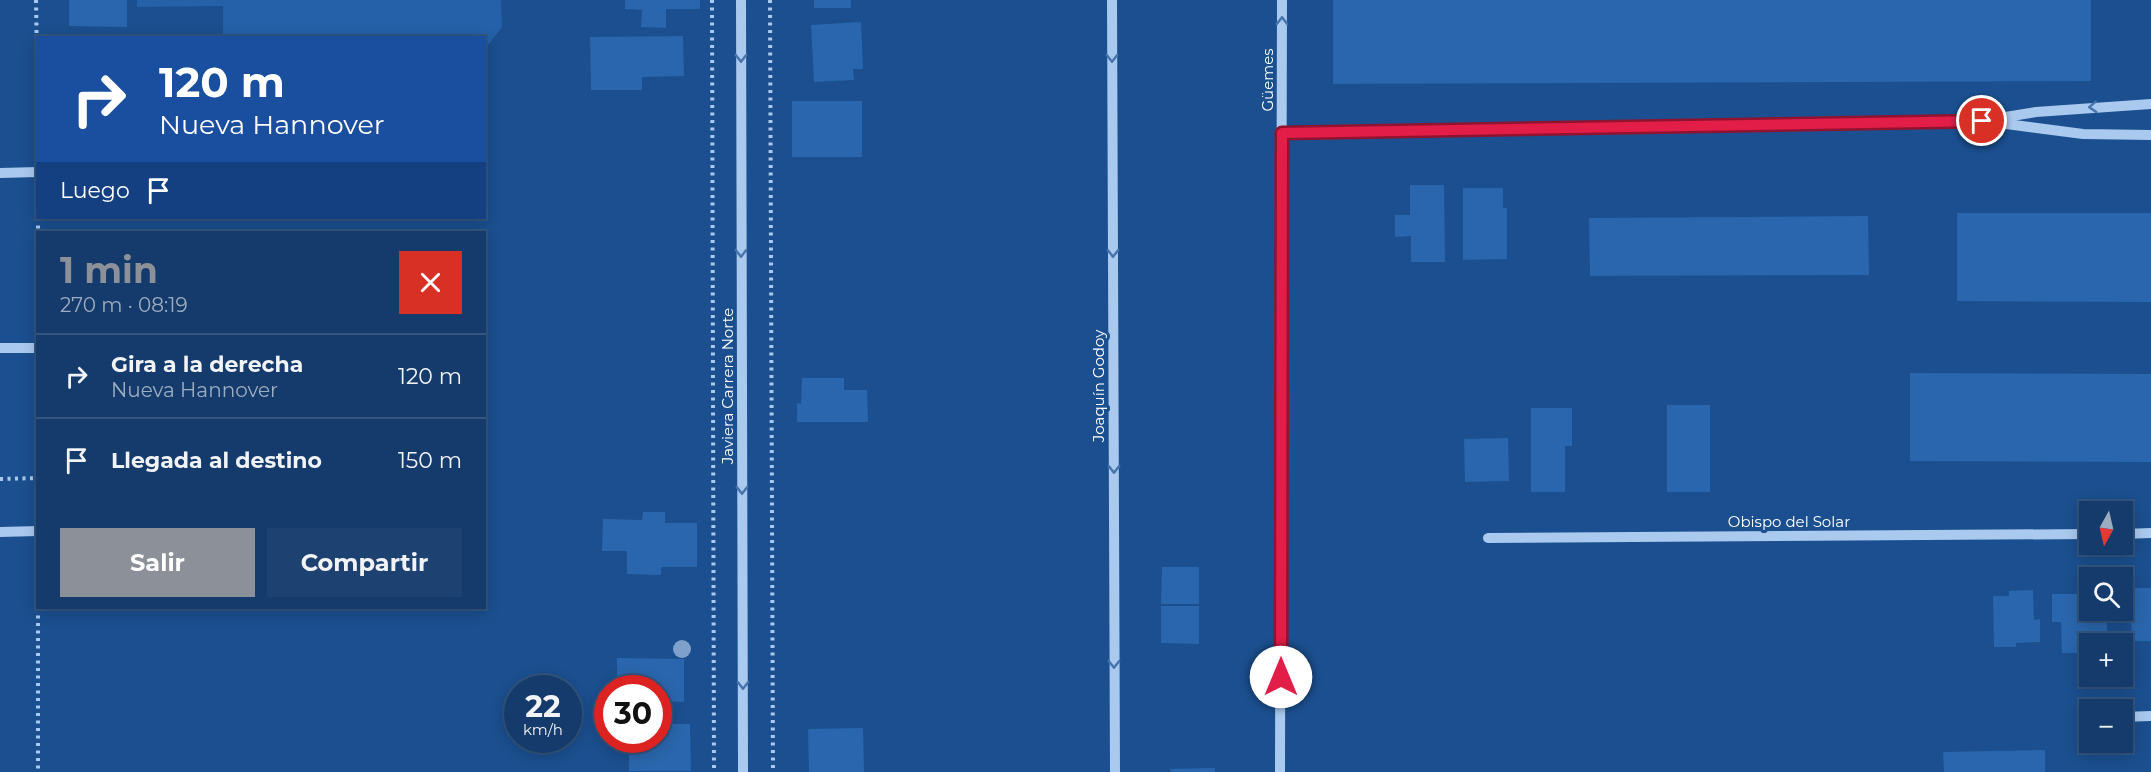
<!DOCTYPE html>
<html lang="es">
<meta charset="utf-8">
<style>
:root{--surface:#143b6b;--page:#1d4271;--text:#f1f3f6;--muted:#9dadc1;--line:#33557e;--accent:#8c9099}
body{margin:0;font-family:Montserrat,sans-serif;background:var(--page);color:var(--text);height:100vh;display:flex;flex-direction:column;font-size:22px;white-space:nowrap}
*{box-sizing:border-box;margin:0}
p{font-size:20px;color:var(--muted)}
.icon{flex:none;width:33px;height:33px;fill:none;stroke:currentColor;stroke-width:2;stroke-linecap:round;stroke-linejoin:round}
.map{position:relative;flex:1;overflow:hidden}
.panel{position:absolute;left:36px;top:231px;width:450px;height:378px;display:flex;flex-direction:column;background:var(--surface);border-radius:0px;box-shadow:0 3px 15px #0003,0 0 0 2px var(--line)}
.panel>*{flex:none}
.banner{position:absolute;left:36px;top:36px;width:450px;height:183px;border-radius:0px;box-shadow:0 3px 15px #0003,0 0 0 2px var(--line);background:#1a4fa0;color:#fff;overflow:hidden}
.needle{width:39px;rotate:188deg}
.buttons{position:absolute;left:2079px;top:501px;display:grid;gap:12px}
.buttons a{display:grid;place-items:center;width:54px;height:54px;border-radius:0px;background:var(--surface);box-shadow:0 3px 15px #0003,0 0 0 2px var(--line);font-size:30px}
.speed{position:absolute;left:504px;top:675px;display:flex;gap:12px;font-size:30px;font-weight:700;text-align:center}
.speed>*{display:grid;place-content:center;width:78px;height:78px;border-radius:50%;background:var(--surface);box-shadow:0 3px 15px #0003,0 0 0 2px var(--line);line-height:1}
.speed small{font-size:15px;font-weight:400}
.speed .limit{border:9px solid #d22;background:#fff;color:#111}
.pin{position:absolute;display:grid;place-items:center;width:51px;height:51px;color:#fff;margin:-26px;border:3px solid #fff;border-radius:50%;box-shadow:0 2px 6px #0007}
.me{position:absolute;width:66px;margin:-33px;rotate:0deg;stroke-linejoin:round;filter:drop-shadow(0 0 4px #0008)}
.turn{display:flex;align-items:center;gap:21px;height:126px;padding:0 24px;font-size:27px}
.turn .icon{width:78px;height:78px;stroke-width:2.5}
.turn b{display:block;font-size:42px;line-height:51px}
.then{display:flex;align-items:center;height:57px;padding:0 24px;background:#0003;gap:12px;font-size:22px}
.round{display:grid;place-items:center;flex:none;width:63px;height:63px;border-radius:0px;background:var(--page)}
.headline{display:flex;align-items:center;justify-content:space-between;height:102px;padding:0 24px}
h1{font-size:36px;font-weight:700;line-height:45px;color:var(--accent)}
.action{display:flex;gap:12px;margin-top:auto;padding:12px 24px}
.action a{flex:1;height:69px;border-radius:0px;background:var(--accent);color:#fff;font-size:24px;font-weight:700;line-height:69px;text-align:center}
.action a+a{background:var(--page);color:var(--text)}
ul{padding:0;list-style:none}
li{display:flex;align-items:center;gap:18px;height:84px;padding:0 24px;border-top:2px solid var(--line)}
li div{flex:1}
li b{display:block;font-size:22px}
li em{font-style:normal}
.map>svg:first-child{display:block}
</style>
<div class="map">
<svg width="2151" height="772" viewBox="0 0 2151 772">
<rect width="100%" height="100%" fill="#1b4f8f"/>
<!-- green -->
<polygon fill="#2461a8" points="137,0 501,0 502,27 485,49 484,38 223,37 223,6 137,7"/>
<!-- building -->
<g fill="#2a66ad">
<polygon points="69,0 127,0 127,27 69,26"/>
<polygon points="625,0 700,0 700,9 666,9 666,28 641,27 642,10 625,9"/>
<rect x="814" y="0" width="37" height="8"/>
<polygon points="1333,0 2091,0 2091,81 1333,84"/>
<polygon points="861,22 863,69 853,69 854,80 814,82 811,25"/>
<polygon points="683,36 684,76 642,77 642,90 591,90 590,37"/>
<rect x="792" y="101" width="70" height="56"/>
<polygon points="1410,185 1444,185 1445,262 1411,262 1411,236 1395,237 1395,215 1410,215"/>
<polygon points="1463,188 1503,188 1503,208 1507,208 1507,259 1463,260"/>
<polygon points="1957,213 2151,213 2151,302 1957,301"/>
<polygon points="1868,216 1869,275 1590,276 1589,218"/>
<polygon points="1910,373 2151,374 2151,462 1910,461"/>
<polygon points="802,378 844,378 844,390 867,390 868,422 797,422 797,403 801,404"/>
<rect x="1667" y="405" width="43" height="87"/>
<polygon points="1531,408 1572,408 1572,446 1565,446 1565,492 1531,492"/>
<polygon points="1508,438 1509,481 1465,482 1464,439"/>
<polygon points="643,512 665,512 665,523 697,523 697,567 661,567 661,575 627,574 627,551 602,551 603,519 642,520"/>
<polygon points="1162,567 1199,567 1199,604 1161,604"/>
<polygon points="2132,588 2151,588 2151,641 2132,641 2131,611 2122,611 2122,594 2132,593"/>
<polygon points="2033,590 2034,620 2040,619 2040,642 2016,643 2016,647 1994,647 1993,596 2009,596 2009,591"/>
<polygon points="2052,594 2090,594 2090,610 2107,610 2107,644 2090,644 2090,653 2062,653 2061,622 2052,622"/>
<polygon points="1161,606 1199,606 1199,644 1161,643"/>
<polygon points="617,658 684,659 684,702 658,701 658,688 617,688"/>
<polygon points="658,724 690,724 691,771 629,771 629,740 658,740"/>
<polygon points="863,728 864,772 809,772 808,729"/>
<polygon points="2045,750 2045,772 1944,772 1943,752"/>
<polygon points="1215,768 1215,772 1171,772 1170,769"/>
</g>
<g fill="none" stroke-linecap="round" stroke-linejoin="round">
<!-- path -->
<g stroke="#a9c9ee" stroke-width="4" stroke-dasharray="3 4.5" stroke-linecap="butt">
<polyline points="36,0 38,124"/>
<polyline points="712,0 714,772"/>
<polyline points="770,0 773,772"/>
<polyline points="38,218 38,232"/>
<polyline points="0,479 38,478"/>
<polyline points="38,608 38,772"/>
</g>
<!-- minor -->
<g stroke="#a9c9ee" stroke-width="10">
<polyline points="741,0 743,772"/>
<polyline points="1112,0 1115,772"/>
<polyline points="1991,122 2083,134 2151,135"/>
<polyline points="1282,133 1981,121 2036,112 2151,104"/>
<polyline points="0,173 38,172"/>
<polyline points="0,348 38,348"/>
<polyline points="0,532 38,531"/>
<polyline points="2122,534 2151,533"/>
<polyline points="1488,538 2090,534"/>
<polyline points="2122,717 2151,716"/>
<polyline points="1280,772 1282,0"/>
</g>
</g>
<!-- trees -->
<circle fill="#7ea0ca" cx="682" cy="649" r="9"/>
<!-- one-way arrows -->
<defs><path id="oneway-chevron" d="M-2-3.5L2.5 0L-2 3.5" fill="none" stroke-width="1.6" stroke-linecap="round" stroke-linejoin="round" transform="scale(1.5)"/></defs>
<g stroke="#4674ac">
<use href="#oneway-chevron" transform="translate(1282 21) rotate(-90)"/>
<use href="#oneway-chevron" transform="translate(741 58) rotate(90)"/>
<use href="#oneway-chevron" transform="translate(1112 58) rotate(90)"/>
<use href="#oneway-chevron" transform="translate(2093 107) rotate(177)"/>
<use href="#oneway-chevron" transform="translate(741 253) rotate(90)"/>
<use href="#oneway-chevron" transform="translate(1113 253) rotate(90)"/>
<use href="#oneway-chevron" transform="translate(1114 469) rotate(90)"/>
<use href="#oneway-chevron" transform="translate(742 490) rotate(90)"/>
<use href="#oneway-chevron" transform="translate(1114 664) rotate(90)"/>
<use href="#oneway-chevron" transform="translate(743 685) rotate(90)"/>
</g>
<g fill="none" stroke-linecap="round" stroke-linejoin="round">
<defs>
<polyline id="route" points="1281,677 1282,133 1982,121"/>
</defs>
<!-- route casing -->
<use href="#route" stroke="#92132f" stroke-width="15"/>
<!-- route -->
<use href="#route" stroke="#e11d48" stroke-width="10"/>
</g>
<g text-anchor="middle" dominant-baseline="central" stroke-width="6" stroke-linejoin="round" paint-order="stroke">
<!-- street labels -->
<g font-size="15" fill="#fff" stroke="#1b4f8f">
<text transform="translate(1267 80) rotate(-90)">Güemes</text>
<text transform="translate(727 386) rotate(-90)">Javiera Carrera Norte</text>
<text transform="translate(1098 386) rotate(-90)">Joaquín Godoy</text>
<text x="1789" y="521">Obispo del Solar</text>
</g>
</g>
</svg>
<div class="buttons">
<a><svg class="needle" viewBox="-14 -14 28 28"><path d="M0-13l5 13h-10z" fill="#e53935"/><path d="M0 13l5-13h-10z" fill="#9dadc1"/></svg></a>
<a><svg class="icon" aria-label="search" viewBox="0 0 24 24"><circle cx="10" cy="10" r="6"/><path d="M15 15l6 6"/></svg></a>
<a>+</a>
<a>−</a>
</div>
<div class="speed"><div>22<small>km/h</small></div><div class="limit">30</div></div>
<div class="pin" style="left:1982px;top:121px;background:#d93025"><svg class="icon" aria-label="arrive" viewBox="0 0 24 24"><path d="M6 21V4h12l-3 4 3 4H6"/></svg></div>
<svg class="me" style="left:1281px;top:677px" viewBox="-20 -20 40 40"><circle r="19" fill="#fff"/><path d="M0-13L10 11 0 6-10 11z" fill="#e11d48"/></svg>
<div class="banner">
<div class="turn"><svg class="icon" aria-label="right" viewBox="0 0 24 24"><path d="M7 20v-9h11M14 6l5 5-5 5"/></svg><div><b>120 m</b>Nueva Hannover</div></div>
<div class="then">Luego<svg class="icon" aria-label="arrive" viewBox="0 0 24 24"><path d="M6 21V4h12l-3 4 3 4H6"/></svg></div>
</div>
<section class="panel">
<div class="headline"><div><h1>1 min</h1><p>270 m · 08:19</p></div><a class="round" style="background:#d93025;color:#fff"><svg class="icon" aria-label="close" viewBox="0 0 24 24"><path d="M6 6l12 12M18 6L6 18"/></svg></a></div>
<ul>
<li><svg class="icon" aria-label="right" viewBox="0 0 24 24"><path d="M7 20v-9h11M14 6l5 5-5 5"/></svg><div><b>Gira a la derecha</b><p>Nueva Hannover</p></div><em>120 m</em></li>
<li><svg class="icon" aria-label="arrive" viewBox="0 0 24 24"><path d="M6 21V4h12l-3 4 3 4H6"/></svg><div><b>Llegada al destino</b></div><em>150 m</em></li>
</ul>
<div class="action"><a>Salir</a><a>Compartir</a></div>
</section>
</div>
